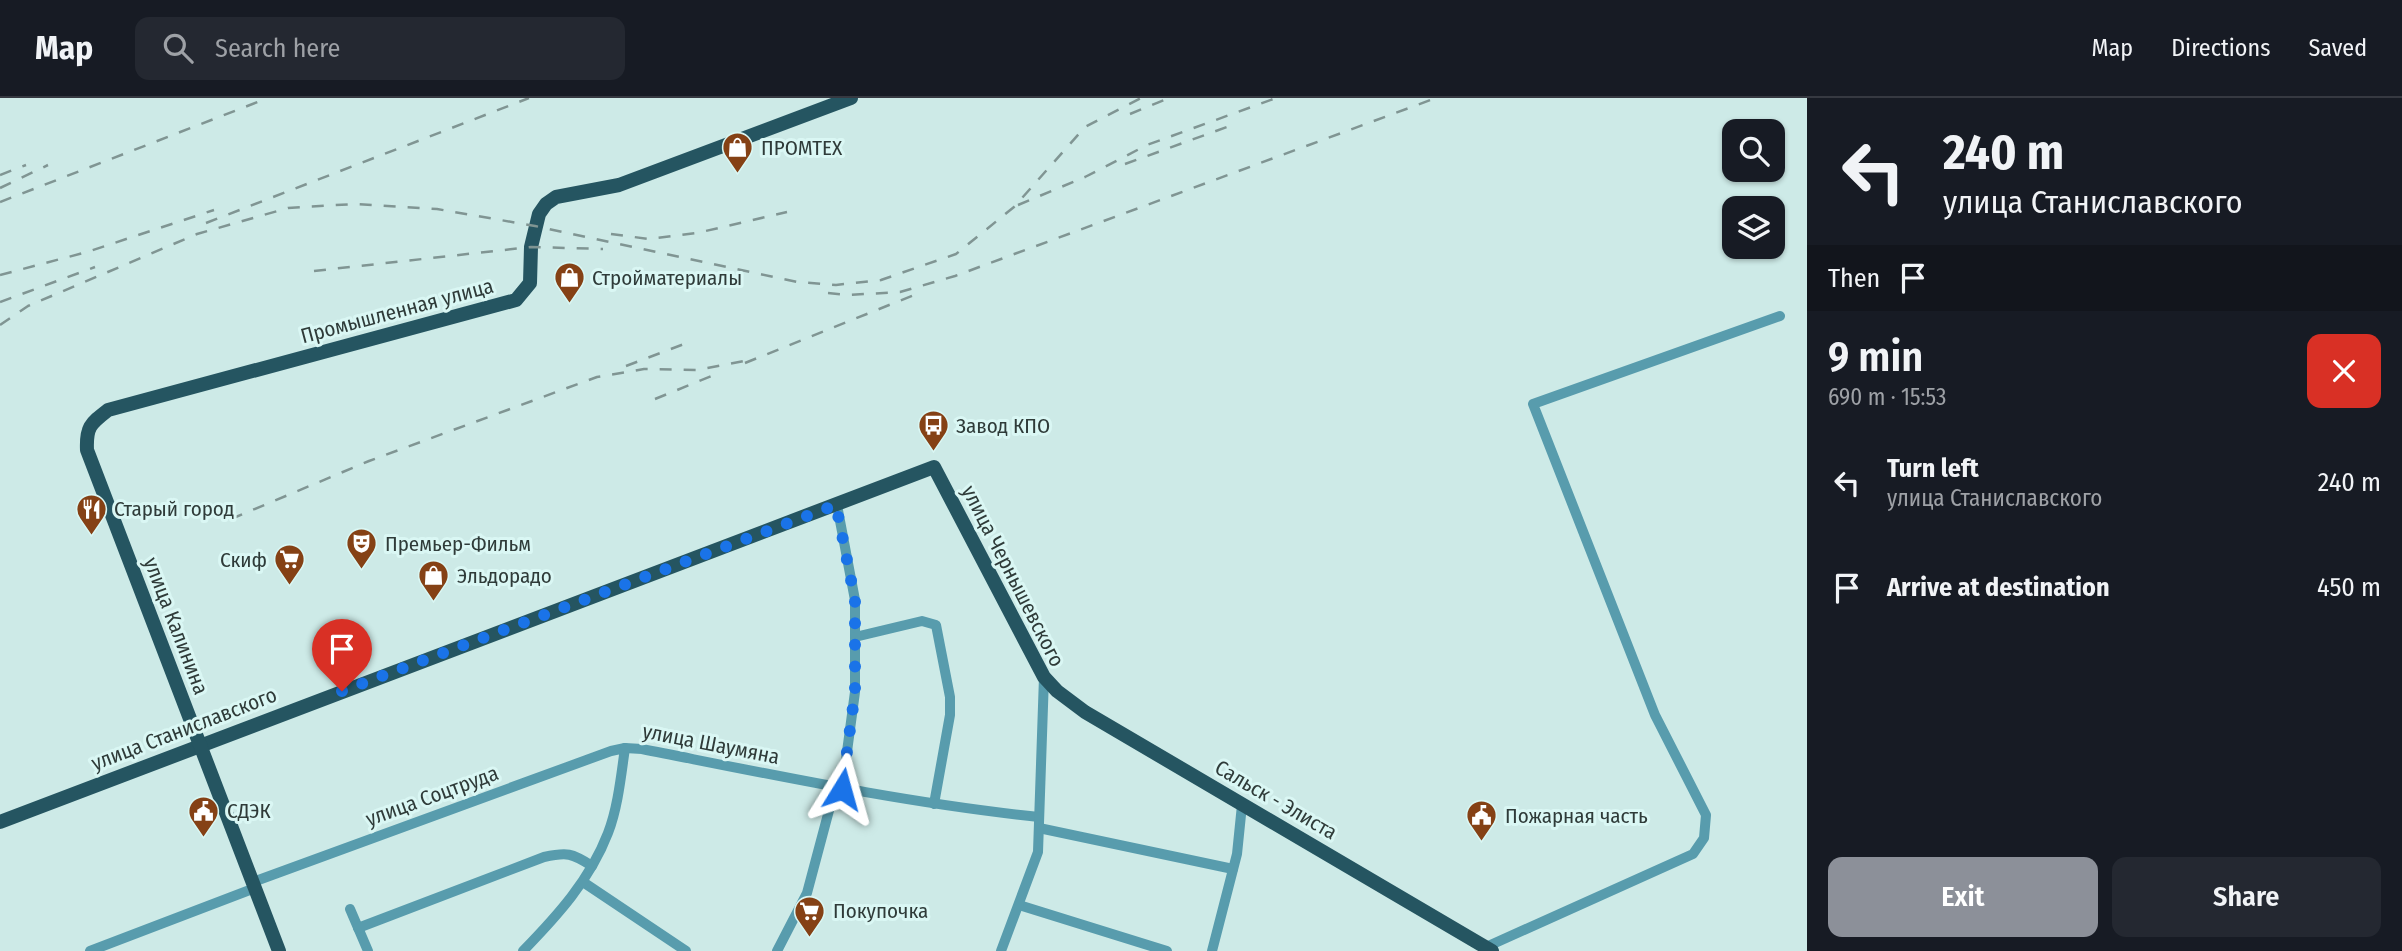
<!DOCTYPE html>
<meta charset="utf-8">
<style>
:root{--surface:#171b24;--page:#242831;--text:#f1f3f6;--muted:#9ea1a6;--line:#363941;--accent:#8c9099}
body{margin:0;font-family:"Fira Sans Condensed",sans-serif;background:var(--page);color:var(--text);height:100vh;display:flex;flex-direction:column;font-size:26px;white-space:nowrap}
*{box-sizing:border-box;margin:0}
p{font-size:23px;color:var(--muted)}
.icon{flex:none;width:38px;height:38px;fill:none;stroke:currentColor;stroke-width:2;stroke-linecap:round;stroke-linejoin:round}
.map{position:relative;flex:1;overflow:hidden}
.details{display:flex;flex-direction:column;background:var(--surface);width:595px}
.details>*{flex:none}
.guide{background:#171b24;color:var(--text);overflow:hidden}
.buttons{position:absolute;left:1722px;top:21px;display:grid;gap:14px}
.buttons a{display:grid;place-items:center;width:63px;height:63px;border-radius:14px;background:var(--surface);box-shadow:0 2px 5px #0004;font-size:35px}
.pin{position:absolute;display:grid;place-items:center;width:60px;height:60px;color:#fff;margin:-72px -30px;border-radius:50% 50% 50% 0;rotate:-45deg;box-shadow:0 0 7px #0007}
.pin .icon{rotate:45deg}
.me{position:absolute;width:77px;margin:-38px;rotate:8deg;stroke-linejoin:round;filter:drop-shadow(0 0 5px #0008)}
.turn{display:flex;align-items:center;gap:24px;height:147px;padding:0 21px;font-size:32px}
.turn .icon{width:91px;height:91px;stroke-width:2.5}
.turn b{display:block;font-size:49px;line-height:60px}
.then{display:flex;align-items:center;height:66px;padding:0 21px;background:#0003;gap:14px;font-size:26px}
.round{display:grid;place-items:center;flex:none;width:74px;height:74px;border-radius:14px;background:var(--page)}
.headline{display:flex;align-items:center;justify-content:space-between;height:119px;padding:0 21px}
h1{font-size:42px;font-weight:600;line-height:52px}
.button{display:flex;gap:14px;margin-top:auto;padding:14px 21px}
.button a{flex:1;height:80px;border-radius:14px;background:var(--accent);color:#fff;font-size:28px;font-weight:600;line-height:80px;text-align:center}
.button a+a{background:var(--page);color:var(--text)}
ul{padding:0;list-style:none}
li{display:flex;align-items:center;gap:21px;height:105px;padding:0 21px}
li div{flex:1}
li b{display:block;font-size:26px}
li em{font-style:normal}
header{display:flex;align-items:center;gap:42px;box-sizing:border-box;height:98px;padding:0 35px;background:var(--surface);border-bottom:2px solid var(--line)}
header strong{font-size:33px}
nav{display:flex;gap:38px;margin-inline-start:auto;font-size:24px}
.search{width:490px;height:63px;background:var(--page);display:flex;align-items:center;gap:18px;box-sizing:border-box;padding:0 24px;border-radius:14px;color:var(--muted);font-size:26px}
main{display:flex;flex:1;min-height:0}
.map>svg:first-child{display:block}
</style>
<header>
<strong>Map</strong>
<div class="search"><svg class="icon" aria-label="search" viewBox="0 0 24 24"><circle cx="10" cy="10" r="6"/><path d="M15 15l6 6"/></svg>Search here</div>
<nav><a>Map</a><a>Directions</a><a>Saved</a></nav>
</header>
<main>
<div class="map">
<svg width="1807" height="853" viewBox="0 0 1807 853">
<rect width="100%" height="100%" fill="#cdeae7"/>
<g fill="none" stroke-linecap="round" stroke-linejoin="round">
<!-- minor -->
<g stroke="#589cad" stroke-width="10">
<polyline points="837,407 855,502 855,594 842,691"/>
<polyline points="855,539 922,523 936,527 950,599 950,617 934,706"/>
<polyline points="1039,730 1233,771"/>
<path d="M253,784L611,653L625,650L642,651C774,677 905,705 1039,719"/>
<polyline points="583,784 686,853"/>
<polyline points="1019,807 1167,853"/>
<polyline points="350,811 368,853"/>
<path d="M358,830L544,759C567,754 572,755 592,768"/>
<polyline points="1486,849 1693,756 1704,740 1706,717 1655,617 1533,306 1780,218"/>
<polyline points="90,853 255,790"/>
<path d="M523,853C557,818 590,782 608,735C618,709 621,678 625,650"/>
<polyline points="777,853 807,795 835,690"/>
<polyline points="1001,853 1038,754 1044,579"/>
<polyline points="1212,853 1237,756 1242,707"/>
</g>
<!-- major -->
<g stroke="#255561" stroke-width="14">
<polyline points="0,724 934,369 1044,579 1057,593 1085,614 1492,853"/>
<path d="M279,853L87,352C86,329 90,326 108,312L516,202L530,185L531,149L539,116L546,106L556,99L619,87L851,0"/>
</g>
<!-- rail -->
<g stroke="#809593" stroke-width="2.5" stroke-dasharray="12 12" stroke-linecap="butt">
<polyline points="1130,16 1169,0"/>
<polyline points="1125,66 1227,29"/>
<polyline points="0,77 26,67"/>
<polyline points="0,90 48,67"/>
<polyline points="0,104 268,0"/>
<polyline points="1018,107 1085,79 1147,47 1276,0"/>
<polyline points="206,125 529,0"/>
<polyline points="611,136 649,141 697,135 787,114"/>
<polyline points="314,173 531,149 603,151"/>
<polyline points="0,177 87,154 214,112"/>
<polyline points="828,195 848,197 900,194 955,178 1436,0"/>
<polyline points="0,204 95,169"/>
<polyline points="0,227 28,208 197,136 288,110 354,106 437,111 535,128 797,184 836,187 881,182 956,156 1014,109 1085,29 1141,0"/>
<polyline points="745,265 914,197"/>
<polyline points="626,268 684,246"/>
<polyline points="655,301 719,275"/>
<polyline points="231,421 369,363 597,279 644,271 697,272 754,261"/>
</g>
</g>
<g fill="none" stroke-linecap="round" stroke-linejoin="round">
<!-- route -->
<polyline stroke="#1a73e8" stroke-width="12" stroke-dasharray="0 21.6" points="342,593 836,407 855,502 855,594 842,691"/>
</g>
<!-- icons -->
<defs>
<symbol id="shop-pin" viewBox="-11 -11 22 30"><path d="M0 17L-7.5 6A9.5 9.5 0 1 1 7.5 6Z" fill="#854115" stroke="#daf7f4"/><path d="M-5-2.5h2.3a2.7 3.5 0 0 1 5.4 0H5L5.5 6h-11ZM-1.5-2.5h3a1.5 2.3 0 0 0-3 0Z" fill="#fff"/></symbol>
<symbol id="bus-pin" viewBox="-11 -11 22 30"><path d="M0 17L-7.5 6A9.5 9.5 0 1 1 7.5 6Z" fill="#854115" stroke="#daf7f4"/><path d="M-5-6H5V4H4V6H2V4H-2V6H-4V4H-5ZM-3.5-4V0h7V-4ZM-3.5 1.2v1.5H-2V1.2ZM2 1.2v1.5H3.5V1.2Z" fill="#fff"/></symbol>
<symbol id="restaurant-pin" viewBox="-11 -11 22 30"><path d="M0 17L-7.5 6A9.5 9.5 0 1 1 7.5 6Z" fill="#854115" stroke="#daf7f4"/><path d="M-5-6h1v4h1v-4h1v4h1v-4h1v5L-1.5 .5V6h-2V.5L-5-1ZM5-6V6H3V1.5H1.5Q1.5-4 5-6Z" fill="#fff"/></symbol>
<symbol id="theatre-pin" viewBox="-11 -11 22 30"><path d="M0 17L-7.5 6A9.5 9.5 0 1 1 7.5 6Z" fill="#854115" stroke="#daf7f4"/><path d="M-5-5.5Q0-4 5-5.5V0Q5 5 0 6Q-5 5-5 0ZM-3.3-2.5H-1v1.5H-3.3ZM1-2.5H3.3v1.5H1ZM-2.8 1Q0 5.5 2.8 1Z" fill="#fff"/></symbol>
<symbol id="supermarket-pin" viewBox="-11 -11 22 30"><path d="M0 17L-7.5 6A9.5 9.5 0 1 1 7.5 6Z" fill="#854115" stroke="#daf7f4"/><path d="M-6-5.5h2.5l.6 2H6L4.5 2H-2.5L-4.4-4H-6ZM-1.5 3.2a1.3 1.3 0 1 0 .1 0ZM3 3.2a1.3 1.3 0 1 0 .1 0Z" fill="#fff"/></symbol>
<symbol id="civic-pin" viewBox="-11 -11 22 30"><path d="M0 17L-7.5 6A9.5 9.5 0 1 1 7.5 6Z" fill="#854115" stroke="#daf7f4"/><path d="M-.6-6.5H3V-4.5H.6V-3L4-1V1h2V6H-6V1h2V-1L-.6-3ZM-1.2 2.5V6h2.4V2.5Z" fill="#fff"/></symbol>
</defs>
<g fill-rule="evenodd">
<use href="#shop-pin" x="720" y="32" width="35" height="47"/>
<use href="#shop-pin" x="552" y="162" width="35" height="47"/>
<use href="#bus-pin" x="916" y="310" width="35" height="47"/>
<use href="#restaurant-pin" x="74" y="394" width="35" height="47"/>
<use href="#theatre-pin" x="344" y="428" width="35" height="47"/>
<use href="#supermarket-pin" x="272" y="444" width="35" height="47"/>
<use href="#shop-pin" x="416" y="460" width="35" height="47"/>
<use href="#civic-pin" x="186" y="696" width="35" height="47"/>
<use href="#civic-pin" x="1464" y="700" width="35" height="47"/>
<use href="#supermarket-pin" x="792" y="796" width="35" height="47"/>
</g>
<g text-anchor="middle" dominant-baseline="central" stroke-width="6" stroke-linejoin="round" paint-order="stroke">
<!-- poi labels -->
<g font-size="21" fill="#2f3b39" stroke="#daf7f4" text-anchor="start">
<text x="761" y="50">ПРОМТЕХ</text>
<text x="592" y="180">Стройматериалы</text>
<text x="956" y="328">Завод КПО</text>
<text x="114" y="411">Старый город</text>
<text x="385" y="446">Премьер-Фильм</text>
<text x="267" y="462" text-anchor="end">Скиф</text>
<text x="457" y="478">Эльдорадо</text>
<text x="227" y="713">СДЭК</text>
<text x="1505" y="718">Пожарная часть</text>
<text x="833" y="813">Покупочка</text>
</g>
<!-- street labels -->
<g font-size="21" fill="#2f3b39" stroke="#daf7f4">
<text transform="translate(397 213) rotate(-15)">Промышленная улица</text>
<text transform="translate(1013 478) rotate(63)">улица Чернышевского</text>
<text transform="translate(176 528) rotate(69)">улица Калинина</text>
<text transform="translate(184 631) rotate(-21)">улица Станиславского</text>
<text transform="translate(711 646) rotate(11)">улица Шаумяна</text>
<text transform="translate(432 698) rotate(-20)">улица Соцтруда</text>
<text transform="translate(1276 702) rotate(30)">Сальск - Элиста</text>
</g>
</g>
</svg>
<div class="buttons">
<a><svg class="icon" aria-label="search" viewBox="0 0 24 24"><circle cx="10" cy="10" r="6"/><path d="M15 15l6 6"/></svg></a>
<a><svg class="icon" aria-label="layers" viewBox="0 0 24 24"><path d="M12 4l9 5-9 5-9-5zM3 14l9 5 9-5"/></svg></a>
</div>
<div class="pin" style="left:342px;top:593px;background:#d93025"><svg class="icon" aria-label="arrive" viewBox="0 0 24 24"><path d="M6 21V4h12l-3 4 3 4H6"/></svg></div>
<svg class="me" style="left:842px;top:691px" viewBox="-20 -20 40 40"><path d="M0-17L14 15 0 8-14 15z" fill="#1a73e8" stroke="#fff" stroke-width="4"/></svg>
</div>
<section class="details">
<div class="guide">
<div class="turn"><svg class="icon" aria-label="left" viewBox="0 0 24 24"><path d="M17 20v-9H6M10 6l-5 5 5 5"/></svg><div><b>240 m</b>улица Станиславского</div></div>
<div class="then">Then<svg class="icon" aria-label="arrive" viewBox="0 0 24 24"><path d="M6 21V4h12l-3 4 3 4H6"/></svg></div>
</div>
<div class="headline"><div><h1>9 min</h1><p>690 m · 15:53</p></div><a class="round" style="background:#d93025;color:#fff"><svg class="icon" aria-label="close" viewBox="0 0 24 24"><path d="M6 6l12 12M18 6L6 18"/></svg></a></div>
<ul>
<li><svg class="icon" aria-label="left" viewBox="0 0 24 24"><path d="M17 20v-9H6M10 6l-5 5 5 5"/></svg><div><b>Turn left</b><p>улица Станиславского</p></div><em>240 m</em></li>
<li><svg class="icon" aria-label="arrive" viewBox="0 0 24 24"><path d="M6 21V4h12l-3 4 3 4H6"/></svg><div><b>Arrive at destination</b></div><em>450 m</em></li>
</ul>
<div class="button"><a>Exit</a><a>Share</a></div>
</section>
</main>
